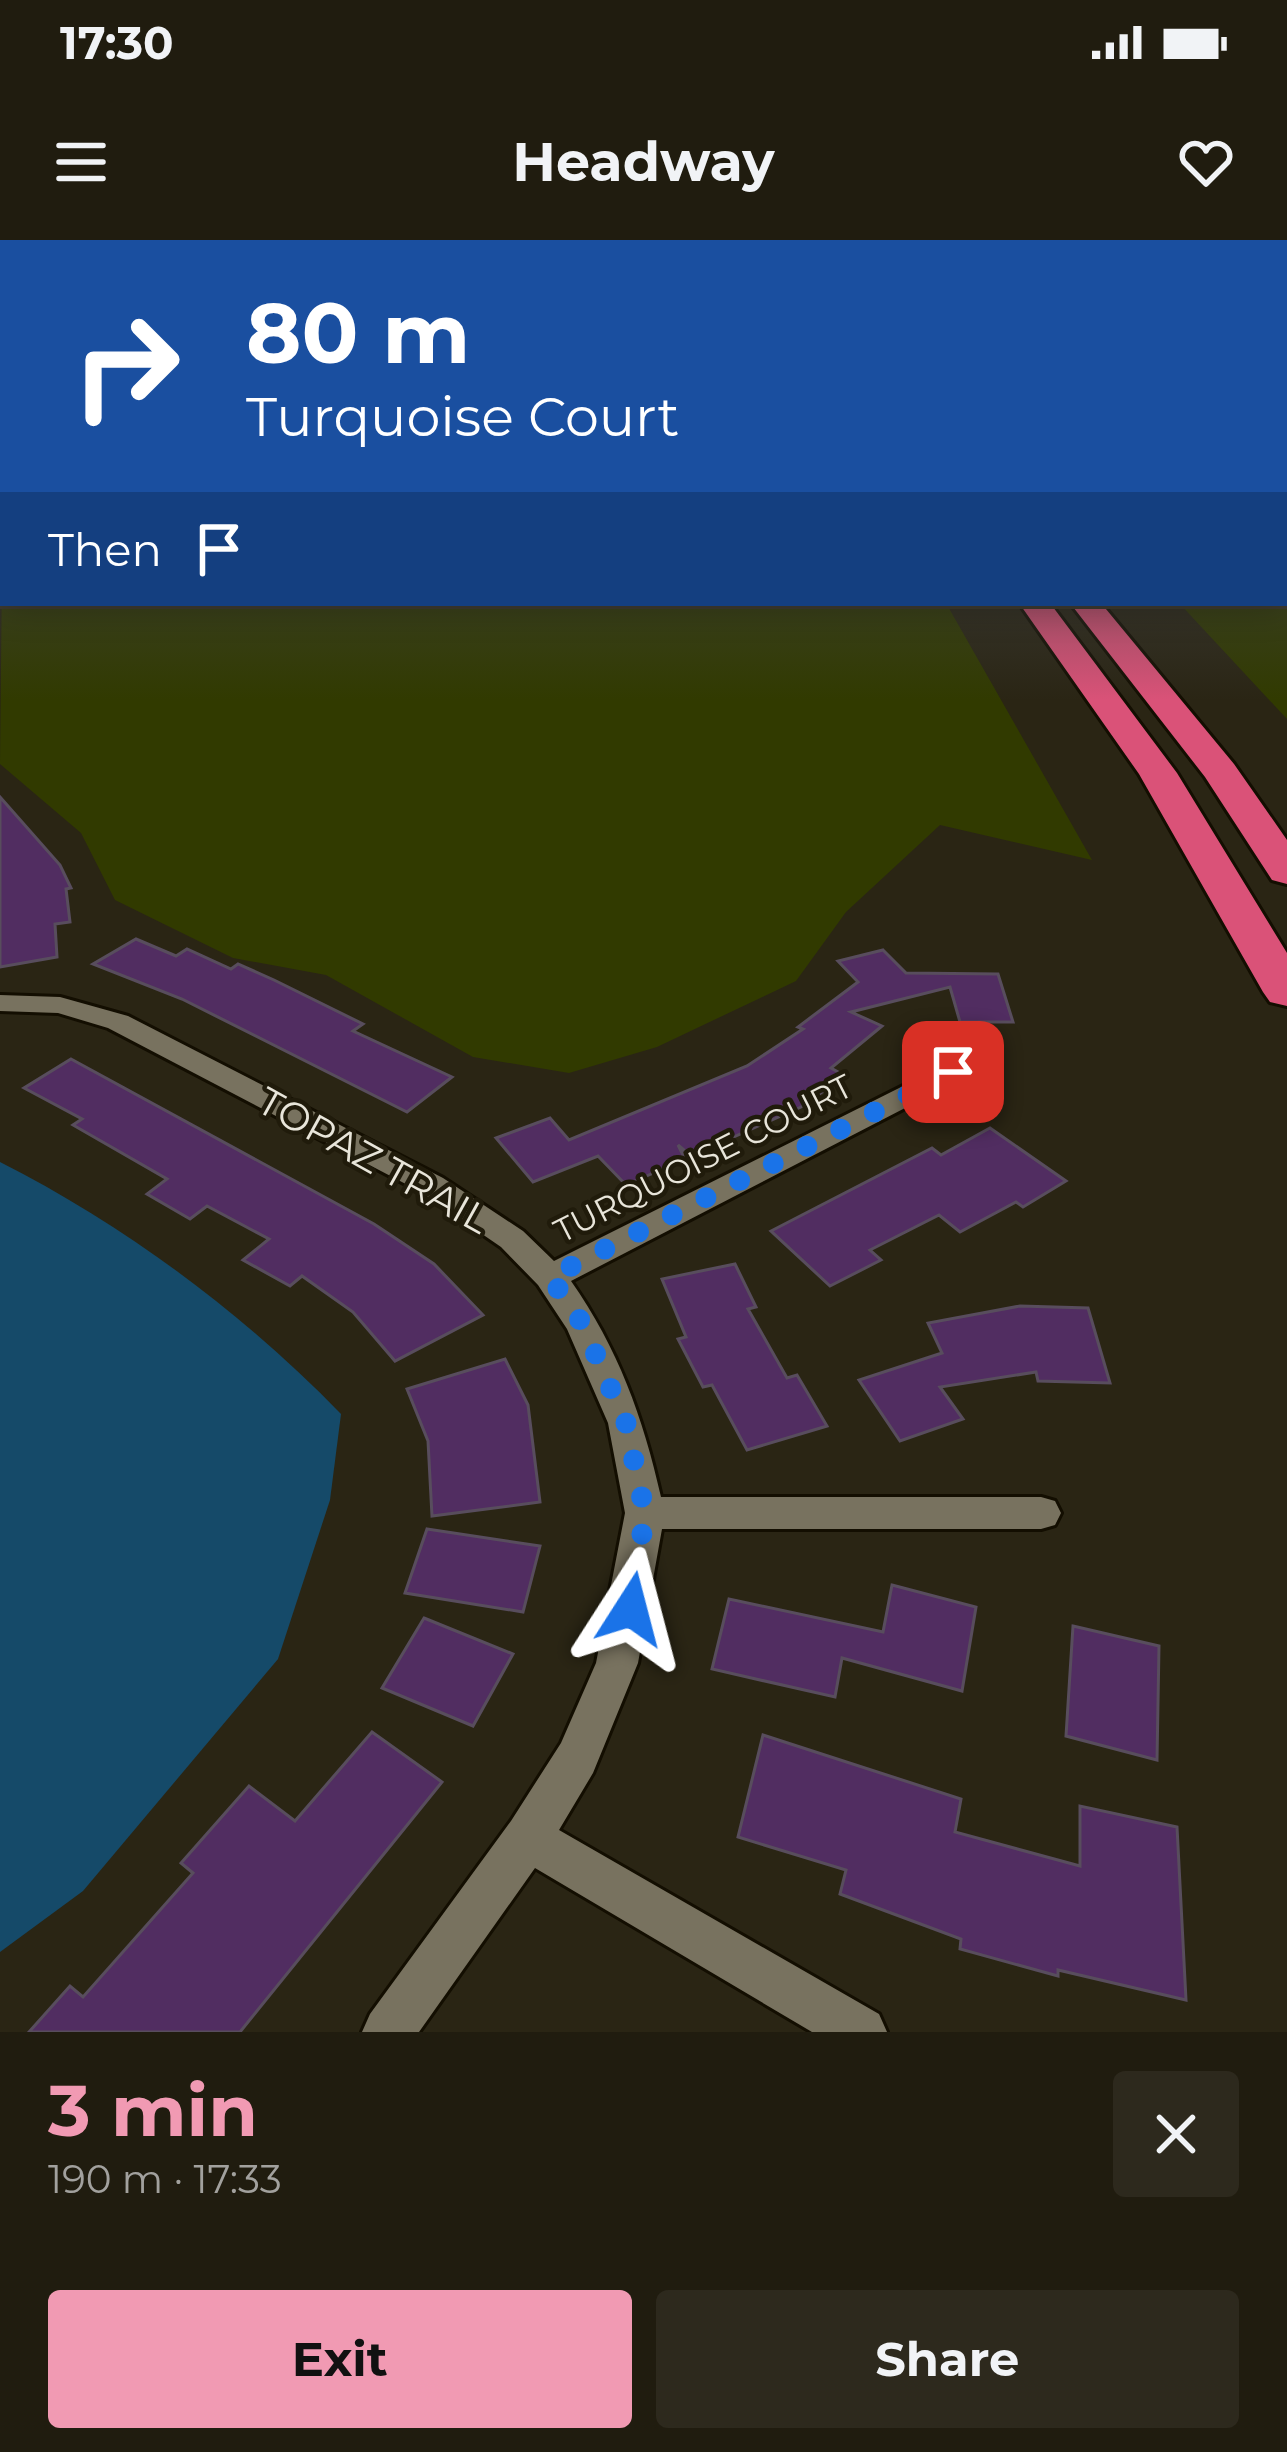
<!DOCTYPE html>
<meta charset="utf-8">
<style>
:root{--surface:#201c0f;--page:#2d291d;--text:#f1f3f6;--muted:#a2a19e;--line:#3d3a2f;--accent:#f19ab3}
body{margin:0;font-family:Montserrat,sans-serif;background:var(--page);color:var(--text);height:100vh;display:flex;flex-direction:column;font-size:45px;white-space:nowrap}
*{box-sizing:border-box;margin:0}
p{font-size:39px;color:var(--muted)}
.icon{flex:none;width:66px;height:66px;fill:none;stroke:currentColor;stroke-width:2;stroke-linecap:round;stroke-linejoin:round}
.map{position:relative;height:1792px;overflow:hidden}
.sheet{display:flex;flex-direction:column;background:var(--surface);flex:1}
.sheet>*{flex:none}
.guide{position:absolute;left:0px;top:0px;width:1287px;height:366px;box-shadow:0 6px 30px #0003,0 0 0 3px var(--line);background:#1a4fa0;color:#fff;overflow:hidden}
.pin{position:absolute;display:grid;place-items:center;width:102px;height:102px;color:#fff;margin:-51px;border-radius:24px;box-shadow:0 6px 18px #0006}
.me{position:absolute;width:132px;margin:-66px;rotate:9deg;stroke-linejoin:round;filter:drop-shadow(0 0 9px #0008)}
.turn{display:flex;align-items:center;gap:42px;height:252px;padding:0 48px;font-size:54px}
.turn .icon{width:156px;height:156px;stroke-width:2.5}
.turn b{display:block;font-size:84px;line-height:102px}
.then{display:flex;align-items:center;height:114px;padding:0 48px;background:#0003;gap:24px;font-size:45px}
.round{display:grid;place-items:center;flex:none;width:126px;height:126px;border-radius:12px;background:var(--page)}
.head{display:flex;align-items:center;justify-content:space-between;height:204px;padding:0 48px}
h1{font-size:72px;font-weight:700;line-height:90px;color:var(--accent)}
.cta{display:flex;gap:24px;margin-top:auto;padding:24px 48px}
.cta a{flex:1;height:138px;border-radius:12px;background:var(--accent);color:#111;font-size:48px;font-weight:700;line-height:138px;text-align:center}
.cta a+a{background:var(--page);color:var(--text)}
.status{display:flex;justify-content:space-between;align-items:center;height:84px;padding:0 60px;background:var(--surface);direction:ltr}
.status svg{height:33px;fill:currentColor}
header{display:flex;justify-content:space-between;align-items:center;height:156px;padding:0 48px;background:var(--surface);font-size:54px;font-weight:700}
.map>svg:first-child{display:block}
</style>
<div class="status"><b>17:30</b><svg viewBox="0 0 49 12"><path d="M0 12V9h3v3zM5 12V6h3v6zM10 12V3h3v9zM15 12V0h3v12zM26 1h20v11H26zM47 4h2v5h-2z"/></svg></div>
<header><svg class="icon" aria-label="menu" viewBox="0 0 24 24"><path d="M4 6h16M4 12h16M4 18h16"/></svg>Headway<svg class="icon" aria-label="heart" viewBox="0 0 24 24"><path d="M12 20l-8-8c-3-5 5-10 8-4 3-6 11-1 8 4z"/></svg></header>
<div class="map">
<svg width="1287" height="1792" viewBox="0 0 1287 1792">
<rect width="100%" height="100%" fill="#2a2514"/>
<!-- green -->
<g fill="#313a00">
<polygon points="3,229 3,363 946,363 1092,620 940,585 846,672 796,741 657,807 569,833 473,817 326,735 233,718 115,660 81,593 0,524"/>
<polygon points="1284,352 1287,353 1287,479 1179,363 1284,363"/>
</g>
<!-- water -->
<path fill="#154a69" d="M0,922C126,986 243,1073 341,1174L330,1260L278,1419L83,1651L0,1712Z"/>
<!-- building -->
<g fill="#512d61" stroke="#584d5d" stroke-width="3">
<polygon points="0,557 60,625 71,648 66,649 70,682 55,684 57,717 0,727"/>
<polygon points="136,699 176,716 187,709 231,729 238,724 274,740 363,784 353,791 452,837 407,872 182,759 93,724"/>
<polygon points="883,710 906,733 998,734 1013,782 960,782 950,747 851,772 882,786 831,828 845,836 801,867 691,916 678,905 685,919 626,945 598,916 533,942 496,898 550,878 569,900 747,826 803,789 798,787 858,742 838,721"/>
<polygon points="71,819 374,984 434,1024 483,1075 395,1121 353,1072 302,1036 290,1046 243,1020 269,999 207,966 190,979 147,954 167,939 73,885 82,879 24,848"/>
<polygon points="990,888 1066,941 1023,967 1016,962 960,992 939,975 870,1010 881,1020 830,1046 771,991 932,908 941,915"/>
<polygon points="735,1024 756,1067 748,1069 787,1138 797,1135 827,1186 747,1210 712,1145 703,1147 678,1099 686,1097 662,1039"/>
<polygon points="1020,1066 1088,1068 1110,1143 1038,1141 1036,1132 940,1147 963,1179 900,1201 859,1140 942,1113 928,1083"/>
<polygon points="505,1119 528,1165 540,1262 432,1276 428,1201 407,1149"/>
<polygon points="427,1289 540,1306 523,1372 405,1353"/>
<polygon points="892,1345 976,1367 962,1451 842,1418 835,1457 712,1429 729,1359 883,1392"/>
<polygon points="424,1378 513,1414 473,1486 382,1448"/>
<polygon points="1073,1386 1159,1406 1157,1520 1066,1496"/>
<polygon points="372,1492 442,1542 240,1792 29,1792 70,1746 83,1757 193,1633 181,1623 249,1546 295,1581"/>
<polygon points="763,1495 961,1559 955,1592 1080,1626 1080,1566 1177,1587 1186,1760 1058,1730 1058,1736 960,1709 961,1699 840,1654 846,1630 738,1597"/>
</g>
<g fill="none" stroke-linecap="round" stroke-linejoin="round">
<defs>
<g id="service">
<polygon points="1284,212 1287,213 1287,217 1284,216"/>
<polygon points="1284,232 1287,233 1287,237 1284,236"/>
<rect x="1284" y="301" width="3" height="4"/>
<rect x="1284" y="326" width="3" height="5"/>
</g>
<path id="minor" d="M0,755L60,757L128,776L443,938L523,991L554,1021L943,826H963L967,832L963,838L571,1041C618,1108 643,1177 661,1257H1041L1055,1261L1061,1273L1055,1285L1041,1289H662L638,1423L593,1533L559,1590L879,1774L887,1792H812L535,1628L419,1792H362L370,1774L511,1581L561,1503L596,1423L625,1273L608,1183L567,1089L538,1045L501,1007L421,952L108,788L58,773L0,771Z"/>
<g id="motorway">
<polygon points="1019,363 1050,363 1177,533 1287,713 1287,766 1270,762 1263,752 1139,534"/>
<polygon points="1070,363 1101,363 1234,524 1287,600 1287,644 1272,640 1205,537"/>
</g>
</defs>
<!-- service casing -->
<use href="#service" stroke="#130e01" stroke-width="6"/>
<!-- minor casing -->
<use href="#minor" stroke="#130e01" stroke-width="6"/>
<!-- motorway casing -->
<use href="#motorway" stroke="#130e01" stroke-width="6"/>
<!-- service -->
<use href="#service" fill="#78725f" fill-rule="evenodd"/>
<!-- minor -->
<use href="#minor" fill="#78725f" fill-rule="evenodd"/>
<!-- motorway -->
<use href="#motorway" fill="#da5278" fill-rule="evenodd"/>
</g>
<!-- sky -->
<linearGradient id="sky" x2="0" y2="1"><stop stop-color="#17140b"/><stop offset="0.46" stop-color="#444645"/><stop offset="1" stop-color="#444645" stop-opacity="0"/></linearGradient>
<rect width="1287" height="461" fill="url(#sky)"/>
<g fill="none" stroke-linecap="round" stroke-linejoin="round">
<!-- route -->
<polyline stroke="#1a73e8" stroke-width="21" stroke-dasharray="0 37.8" points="631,1369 645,1273 626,1183 582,1083 550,1037 953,832"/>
</g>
<g text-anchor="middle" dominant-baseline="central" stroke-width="9" stroke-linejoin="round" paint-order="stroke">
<!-- street labels -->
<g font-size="33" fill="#e8e5da" stroke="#201b0b">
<text transform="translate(703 918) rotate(-27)">TURQUOISE COURT</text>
</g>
<!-- near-street labels -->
<g font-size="39" fill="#e8e5da" stroke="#201b0b">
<text transform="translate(374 920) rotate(29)">TOPAZ TRAIL</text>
</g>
</g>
</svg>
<div class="pin" style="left:953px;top:832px;background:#d93025"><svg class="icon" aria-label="arrive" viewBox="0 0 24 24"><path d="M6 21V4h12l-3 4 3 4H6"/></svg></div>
<svg class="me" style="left:631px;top:1369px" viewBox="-20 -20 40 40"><path d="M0-17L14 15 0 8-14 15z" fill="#1a73e8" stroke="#fff" stroke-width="4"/></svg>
<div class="guide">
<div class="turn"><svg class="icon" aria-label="right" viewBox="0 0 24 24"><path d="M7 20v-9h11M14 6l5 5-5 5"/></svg><div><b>80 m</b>Turquoise Court</div></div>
<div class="then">Then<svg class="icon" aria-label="arrive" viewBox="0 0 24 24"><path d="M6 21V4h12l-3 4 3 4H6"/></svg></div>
</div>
</div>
<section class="sheet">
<div class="head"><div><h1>3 min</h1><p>190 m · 17:33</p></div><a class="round"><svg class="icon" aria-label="close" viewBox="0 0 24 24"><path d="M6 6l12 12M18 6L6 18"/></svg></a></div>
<div class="cta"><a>Exit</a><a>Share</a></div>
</section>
